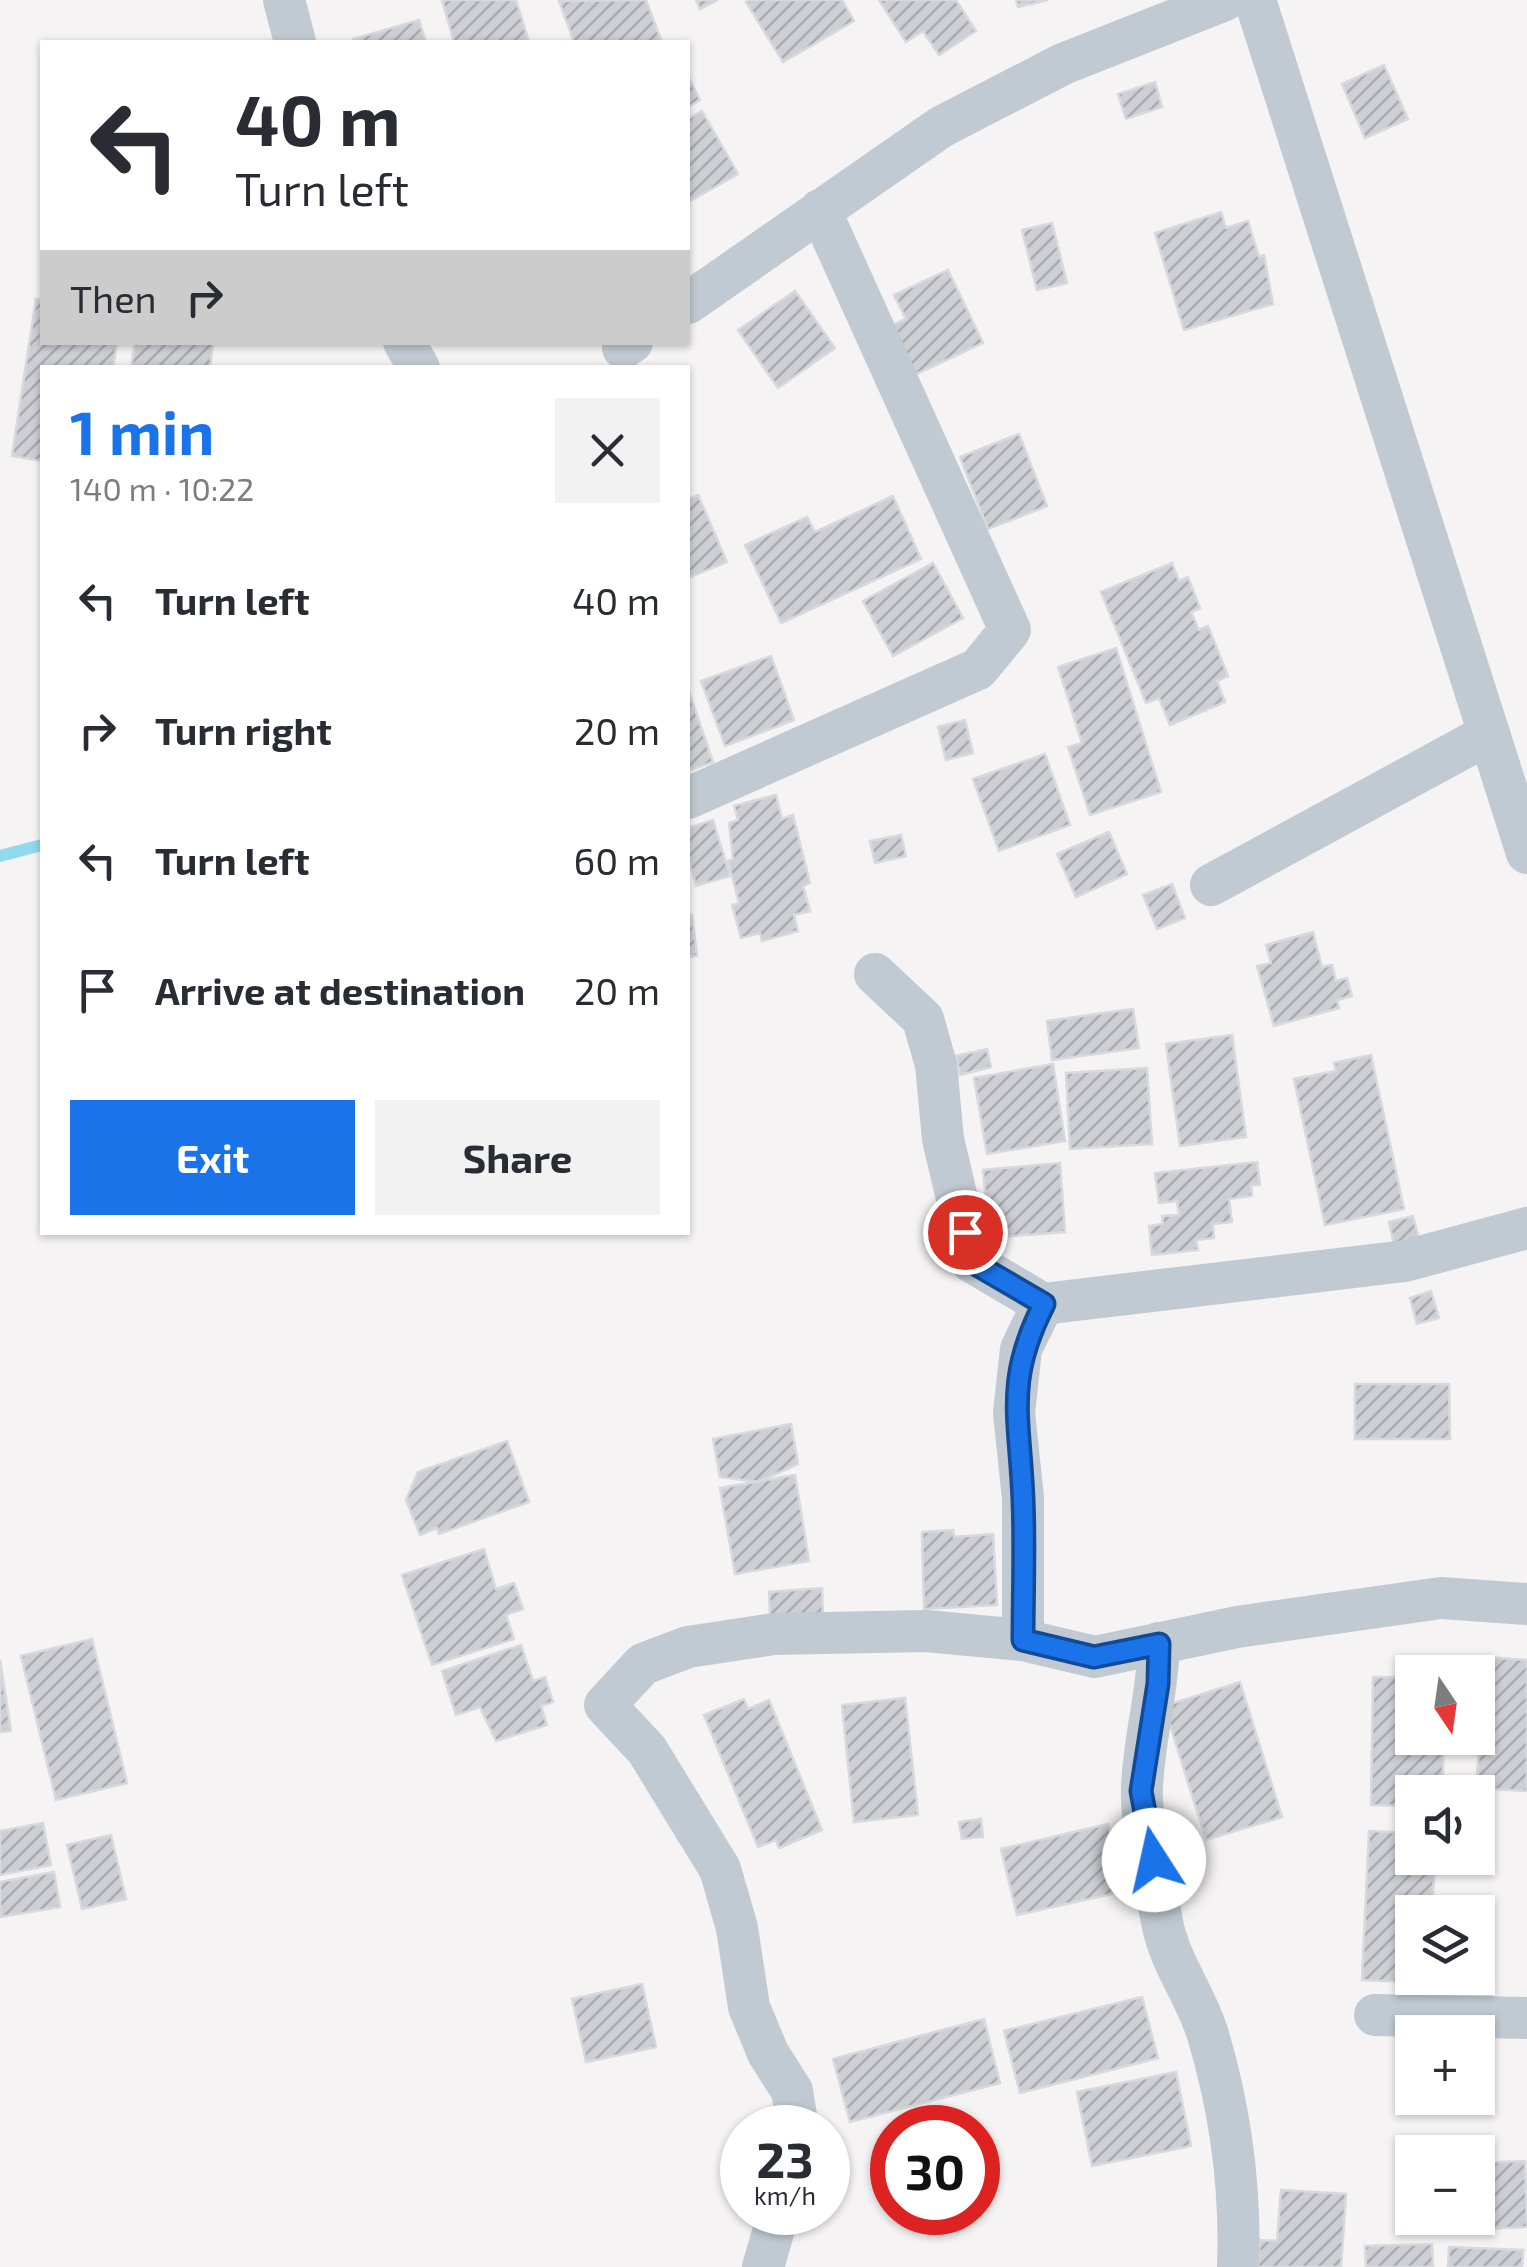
<!DOCTYPE html>
<meta charset="utf-8">
<style>
:root{--surface:#fff;--page:#f2f2f3;--text:#2b2b33;--muted:#7c7c81;--accent:#1a73e8}
body{margin:0;font-family:"Exo 2",sans-serif;background:var(--page);color:var(--text);height:100vh;display:flex;flex-direction:column;font-size:38px;white-space:nowrap}
*{box-sizing:border-box;margin:0}
p{font-size:32px;color:var(--muted)}
.icon{flex:none;width:55px;height:55px;fill:none;stroke:currentColor;stroke-width:2;stroke-linecap:round;stroke-linejoin:round}
.map{position:relative;flex:1;overflow:hidden}
.sheet{position:absolute;left:40px;top:365px;width:650px;height:870px;display:flex;flex-direction:column;background:var(--surface);border-radius:0px;box-shadow:0 2px 8px #0004}
.sheet>*{flex:none}
.guide{position:absolute;left:40px;top:40px;width:650px;height:305px;border-radius:0px;box-shadow:0 2px 8px #0004;background:#fff;color:var(--text);overflow:hidden}
.needle{width:65px;rotate:167deg}
.controls{position:absolute;left:1395px;top:1655px;display:grid;gap:20px}
.controls a{display:grid;place-items:center;width:100px;height:100px;border-radius:0px;background:var(--surface);box-shadow:0 2px 8px #0004;font-size:50px}
.speed{position:absolute;left:720px;top:2105px;display:flex;gap:20px;font-size:50px;font-weight:700;text-align:center}
.speed>*{display:grid;place-content:center;width:130px;height:130px;border-radius:50%;background:var(--surface);box-shadow:0 2px 8px #0004;line-height:1}
.speed small{font-size:25px;font-weight:400}
.speed .limit{border:15px solid #d22;background:#fff;color:#111}
.pin{position:absolute;display:grid;place-items:center;width:85px;height:85px;color:#fff;margin:-42px;border:5px solid #fff;border-radius:50%;box-shadow:0 2px 10px #0007}
.me{position:absolute;width:110px;margin:-55px;rotate:350deg;stroke-linejoin:round;filter:drop-shadow(0 0 8px #0008)}
.turn{display:flex;align-items:center;gap:35px;height:210px;padding:0 30px;font-size:45px}
.turn .icon{width:130px;height:130px;stroke-width:2.5}
.turn b{display:block;font-size:70px;line-height:85px}
.then{display:flex;align-items:center;height:95px;padding:0 30px;background:#0003;gap:20px;font-size:38px}
.round{display:grid;place-items:center;flex:none;width:105px;height:105px;border-radius:0px;background:var(--page)}
.overview{display:flex;align-items:center;justify-content:space-between;height:170px;padding:0 30px}
h1{font-size:60px;font-weight:700;line-height:75px;color:var(--accent)}
.cta{display:flex;gap:20px;margin-top:auto;padding:20px 30px}
.cta a{flex:1;height:115px;border-radius:0px;background:var(--accent);color:#fff;font-size:40px;font-weight:700;line-height:115px;text-align:center}
.cta a+a{background:var(--page);color:var(--text)}
ul{padding:0;list-style:none}
li{display:flex;align-items:center;gap:30px;height:130px;padding:0 30px}
li div{flex:1}
li b{display:block;font-size:38px}
li em{font-style:normal}
.map>svg:first-child{display:block}
</style>
<div class="map">
<svg width="1527" height="2267" viewBox="0 0 1527 2267">
<defs>
<pattern id="building-hatch" width="6" height="6" patternUnits="userSpaceOnUse" patternTransform="scale(2.5)"><rect width="6" height="6" fill="#cdcfd5"/><path d="M-1 1l2-2M0 6l6-6M5 7l2-2" fill="none" stroke="#a8abb0"/></pattern>
</defs>
<rect width="100%" height="100%" fill="#f5f3f3"/>
<g fill="none" stroke-linecap="round" stroke-linejoin="round">
<!-- stream -->
<polyline stroke="#90daee" stroke-width="12" points="0,856 42,845"/>
</g>
<!-- building -->
<g fill="url(#building-hatch)" stroke="#d7d9de" stroke-width="2.5">
<polygon points="442,0 516,0 529,42 454,42"/>
<polygon points="646,0 661,40 655,42 574,42 559,1"/>
<polygon points="696,0 718,0 700,9"/>
<polygon points="750,0 842,0 854,21 783,62 746,2"/>
<polygon points="879,0 956,0 976,31 939,55 923,31 906,42"/>
<polygon points="1016,0 1048,0 1018,7"/>
<polygon points="419,20 426,42 354,42 353,39"/>
<polygon points="1384,65 1408,119 1365,138 1342,84"/>
<polygon points="688,76 700,100 688,107"/>
<polygon points="1155,82 1162,107 1126,119 1118,94"/>
<polygon points="702,111 738,174 688,202 688,119"/>
<polygon points="1221,212 1226,228 1248,221 1259,257 1264,255 1273,304 1184,330 1155,233"/>
<polygon points="1052,223 1067,283 1037,290 1022,230"/>
<polygon points="948,270 983,343 912,376 888,327 906,319 894,295"/>
<polygon points="795,291 835,348 778,388 738,330"/>
<polygon points="36,299 42,300 42,342 117,342 113,368 42,368 42,461 12,456"/>
<polygon points="135,342 213,342 210,368 131,368"/>
<polygon points="1019,434 1047,506 988,529 960,457"/>
<polygon points="698,495 727,562 688,578 688,499"/>
<polygon points="893,496 921,559 781,623 745,545 807,517 815,532"/>
<polygon points="933,563 963,618 893,656 863,601"/>
<polygon points="1172,563 1179,581 1188,577 1200,608 1191,612 1199,630 1208,626 1228,676 1217,681 1225,702 1170,725 1159,698 1146,703 1101,592"/>
<polygon points="1116,648 1161,792 1090,815 1068,747 1082,743 1058,667"/>
<polygon points="771,656 794,720 725,746 701,681"/>
<polygon points="688,689 713,762 688,771"/>
<polygon points="965,720 973,753 946,760 938,727"/>
<polygon points="1045,754 1070,825 999,851 973,779"/>
<polygon points="776,795 782,819 793,815 810,883 803,886 810,911 794,915 798,931 762,941 760,933 741,938 732,905 739,903 728,861 733,859 729,823 738,820 734,806"/>
<polygon points="713,820 730,876 696,886 688,857 688,828"/>
<polygon points="1109,832 1127,874 1076,897 1057,854"/>
<polygon points="901,835 906,856 875,863 870,841"/>
<polygon points="1172,884 1185,918 1157,929 1143,895"/>
<polygon points="692,915 697,956 688,957 688,916"/>
<polygon points="1313,932 1322,967 1332,965 1336,981 1347,978 1352,996 1337,1000 1339,1008 1274,1026 1257,966 1271,963 1266,945"/>
<polygon points="1133,1009 1139,1048 1052,1060 1047,1021"/>
<polygon points="1232,1035 1246,1137 1180,1146 1166,1044"/>
<polygon points="987,1049 991,1067 960,1075 956,1056"/>
<polygon points="1371,1055 1404,1209 1325,1225 1294,1079 1336,1071 1334,1063"/>
<polygon points="1053,1064 1065,1141 987,1154 974,1078"/>
<polygon points="1147,1068 1152,1144 1070,1149 1066,1073"/>
<polygon points="1257,1162 1260,1185 1251,1185 1252,1196 1229,1199 1232,1222 1213,1224 1214,1238 1196,1240 1198,1250 1152,1255 1149,1226 1163,1224 1162,1216 1179,1215 1177,1201 1159,1203 1155,1173"/>
<polygon points="1060,1163 1065,1232 989,1238 983,1170"/>
<polygon points="1413,1216 1419,1239 1394,1245 1389,1222"/>
<polygon points="1431,1291 1439,1318 1417,1324 1410,1298"/>
<polygon points="1355,1384 1449,1384 1450,1439 1355,1439"/>
<polygon points="791,1424 798,1464 758,1482 720,1477 713,1439"/>
<polygon points="507,1441 529,1502 439,1534 437,1528 420,1535 406,1500 418,1472"/>
<polygon points="795,1475 809,1561 735,1574 720,1488"/>
<polygon points="953,1530 954,1537 993,1534 997,1605 924,1609 922,1532"/>
<polygon points="484,1549 496,1589 514,1583 523,1609 506,1615 514,1639 432,1665 402,1575"/>
<polygon points="822,1588 823,1616 770,1619 769,1592"/>
<polygon points="92,1639 127,1783 56,1800 21,1656"/>
<polygon points="521,1645 533,1681 545,1677 553,1702 541,1706 547,1725 496,1741 480,1707 456,1715 442,1671"/>
<polygon points="1486,1657 1527,1660 1527,1791 1476,1788"/>
<polygon points="0,1660 11,1731 0,1732"/>
<polygon points="1373,1677 1412,1677 1412,1738 1443,1738 1443,1792 1412,1792 1412,1806 1371,1805"/>
<polygon points="1240,1682 1282,1817 1206,1840 1164,1706"/>
<polygon points="905,1698 918,1815 854,1822 842,1705"/>
<polygon points="744,1699 748,1709 769,1700 822,1830 779,1848 776,1840 758,1847 704,1715"/>
<polygon points="981,1819 983,1837 962,1839 959,1822"/>
<polygon points="43,1823 51,1865 0,1875 0,1831"/>
<polygon points="1108,1824 1125,1891 1017,1915 1001,1849"/>
<polygon points="1369,1831 1412,1833 1412,1858 1435,1858 1432,1912 1412,1912 1408,1982 1362,1980"/>
<polygon points="111,1835 126,1899 82,1909 67,1845"/>
<polygon points="54,1872 60,1907 0,1917 0,1882"/>
<polygon points="642,1984 656,2047 586,2062 572,1999"/>
<polygon points="1142,1997 1158,2058 1020,2093 1004,2031"/>
<polygon points="984,2019 1000,2083 850,2122 833,2059"/>
<polygon points="1176,2072 1191,2146 1092,2166 1077,2092"/>
<polygon points="1525,2161 1527,2227 1465,2230 1465,2218 1478,2218 1478,2163"/>
<polygon points="1281,2190 1346,2194 1341,2267 1258,2267 1260,2240 1277,2241"/>
<polygon points="1432,2244 1433,2267 1366,2267 1365,2246"/>
<polygon points="1449,2247 1523,2250 1522,2267 1448,2267"/>
</g>
<g fill="none" stroke-linecap="round" stroke-linejoin="round">
<!-- minor -->
<g stroke="#c1cad2" stroke-width="42">
<polyline points="284,0 295,42"/>
<polyline points="1255,0 1527,853"/>
<polyline points="688,303 941,127 1063,64 1225,0"/>
<polyline points="404,342 419,368"/>
<polyline points="623,348 632,342"/>
<polyline points="688,798 978,669 1010,630 820,210"/>
<polyline points="1211,885 1489,734"/>
<polyline points="875,974 923,1019 936,1065 943,1139 972,1262 1043,1304 1405,1261 1527,1228"/>
<polyline points="1043,1304 1021,1349 1014,1413 1023,1498 1023,1640 1095,1657 1237,1627 1441,1598 1527,1604"/>
<path d="M1159,1643C1158,1692 1144,1738 1142,1787C1140,1819 1156,1887 1162,1922C1170,1964 1196,1995 1208,2035C1230,2109 1241,2190 1238,2267"/>
<polyline points="1375,2015 1527,2018"/>
<polyline points="798,2128 792,2091 768,2053 749,2007 737,1928 720,1869 647,1750 605,1705 643,1664 688,1647 774,1634 926,1631 1023,1640"/>
<polyline points="763,2267 779,2212"/>
</g>
</g>
<g fill="none" stroke-linecap="round" stroke-linejoin="round">
<defs>
<path id="route" d="M965,1232L972,1262L1044,1304C1004,1382 1020,1418 1023,1500C1025,1547 1023,1594 1023,1640L1094,1657L1159,1644L1158,1684L1141,1791L1154,1860"/>
</defs>
<!-- route casing -->
<use href="#route" stroke="#114b97" stroke-width="25"/>
<!-- route -->
<use href="#route" stroke="#1a73e8" stroke-width="18"/>
</g>
</svg>
<div class="controls">
<a><svg class="needle" viewBox="-14 -14 28 28"><path d="M0-13l5 13h-10z" fill="#e53935"/><path d="M0 13l5-13h-10z" fill="#7c7c81"/></svg></a>
<a><svg class="icon" aria-label="sound" viewBox="0 0 24 24"><path d="M4 9h4l5-4v14l-5-4H4zM17 9q2 3 0 6"/></svg></a>
<a><svg class="icon" aria-label="layers" viewBox="0 0 24 24"><path d="M12 4l9 5-9 5-9-5zM3 14l9 5 9-5"/></svg></a>
<a>+</a>
<a>−</a>
</div>
<div class="speed"><div>23<small>km/h</small></div><div class="limit">30</div></div>
<div class="pin" style="left:965px;top:1232px;background:#d93025"><svg class="icon" aria-label="arrive" viewBox="0 0 24 24"><path d="M6 21V4h12l-3 4 3 4H6"/></svg></div>
<svg class="me" style="left:1154px;top:1860px" viewBox="-20 -20 40 40"><circle r="19" fill="#fff"/><path d="M0-13L10 11 0 6-10 11z" fill="#1a73e8"/></svg>
<div class="guide">
<div class="turn"><svg class="icon" aria-label="left" viewBox="0 0 24 24"><path d="M17 20v-9H6M10 6l-5 5 5 5"/></svg><div><b>40 m</b>Turn left</div></div>
<div class="then">Then<svg class="icon" aria-label="right" viewBox="0 0 24 24"><path d="M7 20v-9h11M14 6l5 5-5 5"/></svg></div>
</div>
<section class="sheet">
<div class="overview"><div><h1>1 min</h1><p>140 m · 10:22</p></div><a class="round"><svg class="icon" aria-label="close" viewBox="0 0 24 24"><path d="M6 6l12 12M18 6L6 18"/></svg></a></div>
<ul>
<li><svg class="icon" aria-label="left" viewBox="0 0 24 24"><path d="M17 20v-9H6M10 6l-5 5 5 5"/></svg><div><b>Turn left</b></div><em>40 m</em></li>
<li><svg class="icon" aria-label="right" viewBox="0 0 24 24"><path d="M7 20v-9h11M14 6l5 5-5 5"/></svg><div><b>Turn right</b></div><em>20 m</em></li>
<li><svg class="icon" aria-label="left" viewBox="0 0 24 24"><path d="M17 20v-9H6M10 6l-5 5 5 5"/></svg><div><b>Turn left</b></div><em>60 m</em></li>
<li><svg class="icon" aria-label="arrive" viewBox="0 0 24 24"><path d="M6 21V4h12l-3 4 3 4H6"/></svg><div><b>Arrive at destination</b></div><em>20 m</em></li>
</ul>
<div class="cta"><a>Exit</a><a>Share</a></div>
</section>
</div>
